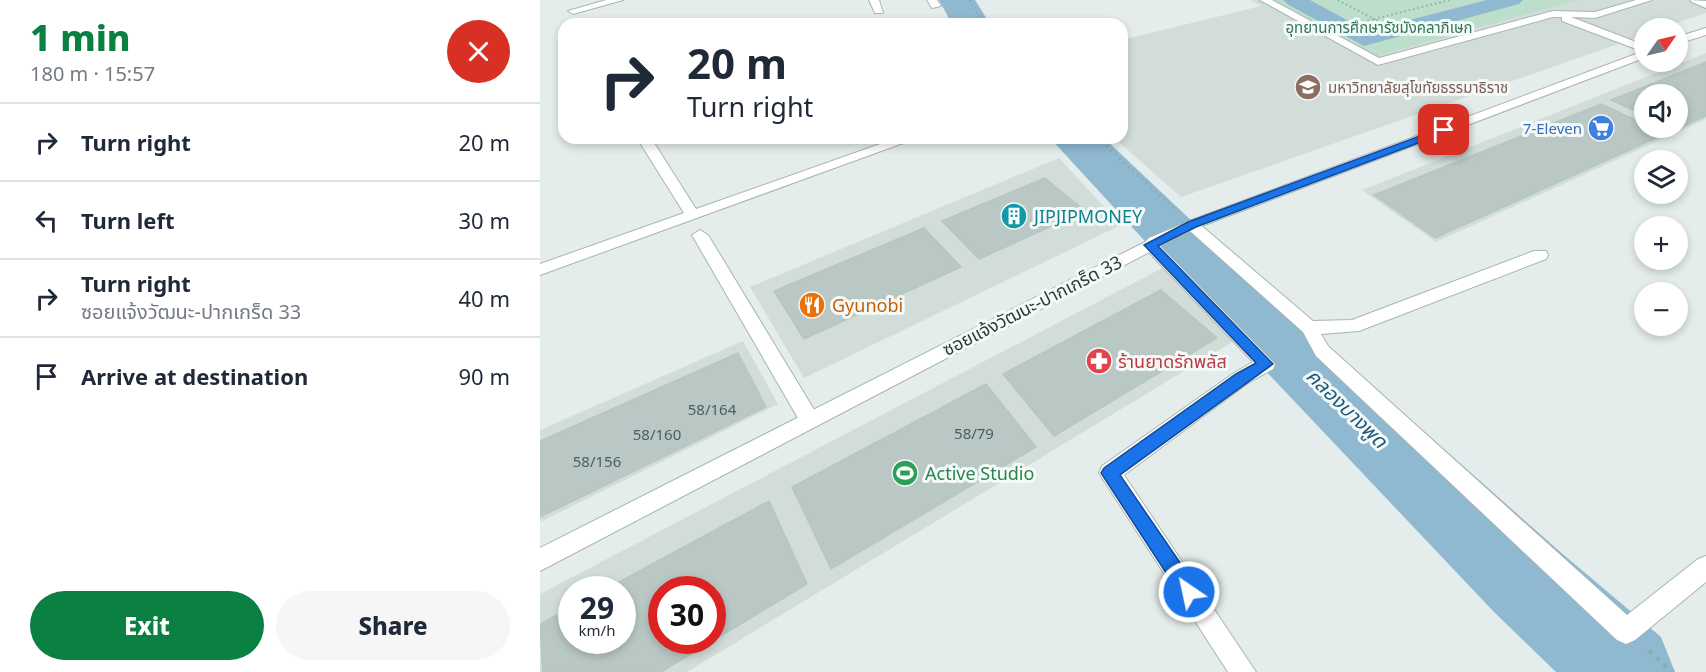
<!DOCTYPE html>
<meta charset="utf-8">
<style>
:root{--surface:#fff;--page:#f6f6f7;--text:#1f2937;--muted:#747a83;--line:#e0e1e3;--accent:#0b8043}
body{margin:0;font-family:"Noto Sans","Noto Sans Thai",sans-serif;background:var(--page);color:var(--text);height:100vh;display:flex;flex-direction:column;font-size:22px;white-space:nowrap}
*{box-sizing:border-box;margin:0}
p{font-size:20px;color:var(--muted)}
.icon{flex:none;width:33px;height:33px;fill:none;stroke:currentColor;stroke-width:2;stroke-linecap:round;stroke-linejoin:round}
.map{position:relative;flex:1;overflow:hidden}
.drawer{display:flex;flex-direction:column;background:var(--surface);width:540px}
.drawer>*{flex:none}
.hud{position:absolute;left:18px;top:18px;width:570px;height:126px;border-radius:18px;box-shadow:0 3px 9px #0003;background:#fff;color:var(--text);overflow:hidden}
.needle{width:39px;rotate:56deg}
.controls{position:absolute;left:1094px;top:18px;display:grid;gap:12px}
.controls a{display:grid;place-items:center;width:54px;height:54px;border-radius:50%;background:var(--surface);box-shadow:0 3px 9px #0003;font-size:30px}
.speed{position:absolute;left:18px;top:576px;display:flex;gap:12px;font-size:30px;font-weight:700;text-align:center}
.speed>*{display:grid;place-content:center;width:78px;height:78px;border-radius:50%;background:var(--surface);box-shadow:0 3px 9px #0003;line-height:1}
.speed small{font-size:15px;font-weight:400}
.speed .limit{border:9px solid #d22;background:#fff;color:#111}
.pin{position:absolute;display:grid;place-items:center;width:51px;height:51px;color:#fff;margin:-26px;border-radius:12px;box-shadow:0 3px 9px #0006}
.me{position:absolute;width:66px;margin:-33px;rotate:326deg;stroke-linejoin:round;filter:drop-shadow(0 0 4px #0008)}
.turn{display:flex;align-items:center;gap:21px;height:126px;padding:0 30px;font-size:27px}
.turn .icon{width:78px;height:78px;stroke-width:2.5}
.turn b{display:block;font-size:42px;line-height:51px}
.round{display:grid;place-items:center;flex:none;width:63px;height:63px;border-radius:32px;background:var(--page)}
.head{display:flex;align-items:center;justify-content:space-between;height:102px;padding:0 30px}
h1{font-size:36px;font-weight:800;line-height:45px;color:var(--accent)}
.button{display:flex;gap:12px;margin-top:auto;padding:12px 30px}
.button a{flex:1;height:69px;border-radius:36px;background:var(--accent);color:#fff;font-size:24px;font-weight:800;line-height:69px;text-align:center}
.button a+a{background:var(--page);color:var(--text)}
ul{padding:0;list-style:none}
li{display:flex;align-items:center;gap:18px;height:78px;padding:0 30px;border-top:2px solid var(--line)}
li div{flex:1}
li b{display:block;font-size:22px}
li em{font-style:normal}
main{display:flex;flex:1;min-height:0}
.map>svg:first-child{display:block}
</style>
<main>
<section class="drawer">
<div class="head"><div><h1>1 min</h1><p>180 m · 15:57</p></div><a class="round" style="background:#d93025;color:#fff"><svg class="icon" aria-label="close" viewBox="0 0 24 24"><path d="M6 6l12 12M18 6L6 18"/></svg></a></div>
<ul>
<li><svg class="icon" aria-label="right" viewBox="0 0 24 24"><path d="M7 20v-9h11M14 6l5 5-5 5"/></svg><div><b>Turn right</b></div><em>20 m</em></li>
<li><svg class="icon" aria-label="left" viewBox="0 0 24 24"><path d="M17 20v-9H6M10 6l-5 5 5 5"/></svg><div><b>Turn left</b></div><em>30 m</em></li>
<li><svg class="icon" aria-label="right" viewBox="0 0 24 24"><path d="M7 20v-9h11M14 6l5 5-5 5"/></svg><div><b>Turn right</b><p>ซอยแจ้งวัฒนะ-ปากเกร็ด 33</p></div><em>40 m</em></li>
<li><svg class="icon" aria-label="arrive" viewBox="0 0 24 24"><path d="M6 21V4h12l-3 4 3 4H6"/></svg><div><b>Arrive at destination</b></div><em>90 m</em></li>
</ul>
<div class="button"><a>Exit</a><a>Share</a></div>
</section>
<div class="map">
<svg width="1166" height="672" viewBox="0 0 1166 672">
<rect width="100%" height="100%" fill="#e4edeb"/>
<!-- built -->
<g fill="#d2ddda" fill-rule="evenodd">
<polygon points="710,0 1166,0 1166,13 1122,28 1104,28 1104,35 641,197 574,138 582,138 582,40 721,6"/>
<path d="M1166,53V119L896,242L822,190ZM1104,94H1137V128H1104Z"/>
<polygon points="519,158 581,225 264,378 210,287"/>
<path d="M628,265L702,336L147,672H0V594ZM32,590H82V640H32ZM122,590H172V640H122Z"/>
<polygon points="203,341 238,404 0,522 0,430"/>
</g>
<!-- green -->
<polygon fill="#bedecc" points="733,0 1038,0 837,56"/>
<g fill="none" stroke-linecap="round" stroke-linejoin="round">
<!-- canal -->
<polygon fill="#8eb9d1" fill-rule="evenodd" points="743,0 770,0 827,31 947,0 983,0 979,4 824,46 747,4"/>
<!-- river -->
<g fill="#8eb9d1" fill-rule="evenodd">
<polygon points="399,0 435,0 450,24 412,24"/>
<polygon points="510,138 564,138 729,294 1018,550 1121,637 1135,672 1016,672 954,612 683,326"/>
</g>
</g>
<!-- building -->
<g fill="#b9c8c4" stroke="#b6c7c3" stroke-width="1.5" fill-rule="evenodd">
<polygon points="1166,62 1166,116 1135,130 1130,128 1137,128 1137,94 1104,94 1104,115 1071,100"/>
<polygon points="1061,104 1104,124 1104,128 1111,128 1125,134 895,238 834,195"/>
<polygon points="505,178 545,211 439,259 402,221"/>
<polygon points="384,228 421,267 264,339 234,291"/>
<polygon points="621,290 677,338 514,436 463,374"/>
<polygon points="198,353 226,407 0,517 0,441"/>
<polygon points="446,384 496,447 291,569 252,487"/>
<path d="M229,501L267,584L121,672H3L0,624L32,607V640H82V590H64ZM122,590H172V640H122Z"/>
</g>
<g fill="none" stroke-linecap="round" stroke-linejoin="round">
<defs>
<g id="service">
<polygon points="720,0 732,0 839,58 1013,11 1055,12 1096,0 1112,0 1055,18 1031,17 1104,45 1104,52 1022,21 1022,17 1013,17 838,65"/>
<polygon points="1150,0 1166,1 1166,8 1152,2"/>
</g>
<g id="minor">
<polygon points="66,0 83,0 33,14 28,11"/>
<polygon points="329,0 339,0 343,13 335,13"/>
<polygon points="387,0 397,0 401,6 392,8"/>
<polygon points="97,138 111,138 156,209 357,138 377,138 0,275 0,264 144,213"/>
<polygon points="652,220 657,222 773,321 812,320 994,251 1006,251 1008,255 1006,259 819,331 781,334 788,346 1087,615 1158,559 1166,556 1166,582 1095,640 1086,644 1077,640 776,356 763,332 650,231 620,246 735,364 733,369 708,383 584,475 716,672 688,672 559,473 562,466 694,373 713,362 602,245 609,238"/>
<polygon points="160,230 168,235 276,413 279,419 276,425 269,427 262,425 152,235"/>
</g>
<g id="tertiary">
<polygon points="1166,28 1166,35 1137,44 1137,37"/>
<polygon points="1104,51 1104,58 654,229 649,231 641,226 644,223"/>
<polygon points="615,237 621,238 623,242 621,246 0,571 0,548"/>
</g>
</defs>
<!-- service casing -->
<use href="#service" stroke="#a7b5b3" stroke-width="2"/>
<!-- minor casing -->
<use href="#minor" stroke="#a7b5b3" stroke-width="2"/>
<!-- tertiary casing -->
<use href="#tertiary" stroke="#a7b5b3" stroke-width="2"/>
<!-- path-far2 -->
<g stroke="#85b0ab" stroke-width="2" stroke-dasharray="1.5 3" stroke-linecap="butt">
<polyline points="430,0 444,24"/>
<polyline points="798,0 834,19 910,0"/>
<polyline points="819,23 834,19 858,32"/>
</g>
<!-- path-far1 -->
<polyline stroke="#85b0ab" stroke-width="3" stroke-dasharray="2 4" stroke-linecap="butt" points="557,138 634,208"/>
<!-- path -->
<polyline stroke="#85b0ab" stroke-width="4.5" stroke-dasharray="4 6" stroke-linecap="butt" points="1109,651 1132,672"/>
<!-- service -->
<use href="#service" fill="#fff" fill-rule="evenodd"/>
<!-- minor -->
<use href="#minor" fill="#fff" fill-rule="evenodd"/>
<!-- tertiary -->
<use href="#tertiary" fill="#fff" fill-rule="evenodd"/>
</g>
<!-- route -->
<polygon fill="#1a73e8" stroke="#114b97" stroke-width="1.5" points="904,127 909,130 907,132 656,227 618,246 733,364 580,475 656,586 659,592 656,599 649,602 643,599 561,473 564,468 696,374 716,363 604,245 648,222"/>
<!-- icons -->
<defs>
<symbol id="university-disc" viewBox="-11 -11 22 22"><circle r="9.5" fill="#8d6e63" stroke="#f5faf8"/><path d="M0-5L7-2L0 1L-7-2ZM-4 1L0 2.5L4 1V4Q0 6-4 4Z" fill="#fff"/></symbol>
<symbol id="supermarket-disc" viewBox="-11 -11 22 22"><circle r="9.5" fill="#3f7fe0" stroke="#f5faf8"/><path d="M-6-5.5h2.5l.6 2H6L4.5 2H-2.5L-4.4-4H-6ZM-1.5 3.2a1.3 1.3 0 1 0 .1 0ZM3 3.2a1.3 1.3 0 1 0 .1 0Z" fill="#fff"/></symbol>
<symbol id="building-disc" viewBox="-11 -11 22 22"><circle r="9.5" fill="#0f9aa8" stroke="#f5faf8"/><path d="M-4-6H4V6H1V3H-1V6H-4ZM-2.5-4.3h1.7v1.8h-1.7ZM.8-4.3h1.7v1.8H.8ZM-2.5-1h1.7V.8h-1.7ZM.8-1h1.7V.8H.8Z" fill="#fff"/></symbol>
<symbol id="restaurant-disc" viewBox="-11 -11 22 22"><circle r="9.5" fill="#e8710a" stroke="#f5faf8"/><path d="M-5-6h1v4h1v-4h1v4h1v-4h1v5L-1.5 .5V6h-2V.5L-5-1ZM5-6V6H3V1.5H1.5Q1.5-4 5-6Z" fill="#fff"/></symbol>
<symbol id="pharmacy-disc" viewBox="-11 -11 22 22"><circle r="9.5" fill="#e0444e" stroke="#f5faf8"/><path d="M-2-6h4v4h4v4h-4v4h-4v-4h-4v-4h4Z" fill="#fff"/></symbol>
<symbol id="stadium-disc" viewBox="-11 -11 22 22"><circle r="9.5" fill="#2e9e5b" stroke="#f5faf8"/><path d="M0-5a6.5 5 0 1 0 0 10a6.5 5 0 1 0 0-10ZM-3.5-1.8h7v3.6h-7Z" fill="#fff"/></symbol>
</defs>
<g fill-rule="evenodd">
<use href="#university-disc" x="753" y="72" width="30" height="30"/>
<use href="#supermarket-disc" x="1046" y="113" width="30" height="30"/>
<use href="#building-disc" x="459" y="201" width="30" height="30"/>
<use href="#restaurant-disc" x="257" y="290" width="30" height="30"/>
<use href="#pharmacy-disc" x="544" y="346" width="30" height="30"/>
<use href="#stadium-disc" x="350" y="458" width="30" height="30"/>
</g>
<g text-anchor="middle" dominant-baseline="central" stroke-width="6" stroke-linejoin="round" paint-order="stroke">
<!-- far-park labels -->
<g font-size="15" fill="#2f7557" stroke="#f5faf8">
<text x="839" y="27">อุทยานการศึกษารัชมังคลาภิเษก</text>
</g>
<!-- far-education labels -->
<g font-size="15" fill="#785e54" stroke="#f5faf8" text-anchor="start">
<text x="788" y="87">มหาวิทยาลัยสุโขทัยธรรมาธิราช</text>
</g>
<!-- far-shop labels -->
<g font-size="15" fill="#366cbe" stroke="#f5faf8" text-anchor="end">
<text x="1042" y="128">7-Eleven</text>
</g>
<!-- number labels -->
<g font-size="15" fill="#49615e">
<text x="172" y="409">58/164</text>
<text x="434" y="433">58/79</text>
<text x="117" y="434">58/160</text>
<text x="57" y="461">58/156</text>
</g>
<!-- culture labels -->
<g font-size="18" fill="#0d838f" stroke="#f5faf8" text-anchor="start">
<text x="494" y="216">JIPJIPMONEY</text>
</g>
<!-- food labels -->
<g font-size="18" fill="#c56008" stroke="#f5faf8" text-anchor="start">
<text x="292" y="305">Gyunobi</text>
</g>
<!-- street labels -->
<g font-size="18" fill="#243f3c" stroke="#f5faf8">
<text transform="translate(492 305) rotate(-27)">ซอยแจ้งวัฒนะ-ปากเกร็ด 33</text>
</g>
<!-- health labels -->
<g font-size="18" fill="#be3a42" stroke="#f5faf8" text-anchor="start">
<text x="578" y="361">ร้านยาดรักพลัส</text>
</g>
<!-- leisure labels -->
<g font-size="18" fill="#27864d" stroke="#f5faf8" text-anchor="start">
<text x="385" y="473">Active Studio</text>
</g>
<!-- water labels -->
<g font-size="20" font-style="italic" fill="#1f597a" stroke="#f5faf8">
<text transform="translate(807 408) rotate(44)">คลองบางพูด</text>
</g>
</g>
</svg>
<div class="controls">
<a><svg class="needle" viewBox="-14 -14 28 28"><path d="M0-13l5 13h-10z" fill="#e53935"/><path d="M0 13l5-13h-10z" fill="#747a83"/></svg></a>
<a><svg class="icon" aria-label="sound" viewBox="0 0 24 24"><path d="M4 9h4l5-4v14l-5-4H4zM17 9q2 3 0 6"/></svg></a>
<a><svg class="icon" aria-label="layers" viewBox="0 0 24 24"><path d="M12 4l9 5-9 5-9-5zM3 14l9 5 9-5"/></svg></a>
<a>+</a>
<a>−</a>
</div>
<div class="speed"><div>29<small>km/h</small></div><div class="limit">30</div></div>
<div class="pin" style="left:904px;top:130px;background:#d93025"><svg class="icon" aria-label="arrive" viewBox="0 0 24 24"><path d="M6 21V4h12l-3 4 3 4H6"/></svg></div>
<svg class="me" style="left:649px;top:592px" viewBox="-20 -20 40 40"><circle r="17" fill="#1a73e8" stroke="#fff" stroke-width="3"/><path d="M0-11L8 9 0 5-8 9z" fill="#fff"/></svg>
<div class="hud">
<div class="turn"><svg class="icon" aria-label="right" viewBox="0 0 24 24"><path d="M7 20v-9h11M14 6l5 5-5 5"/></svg><div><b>20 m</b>Turn right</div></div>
</div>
</div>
</main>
